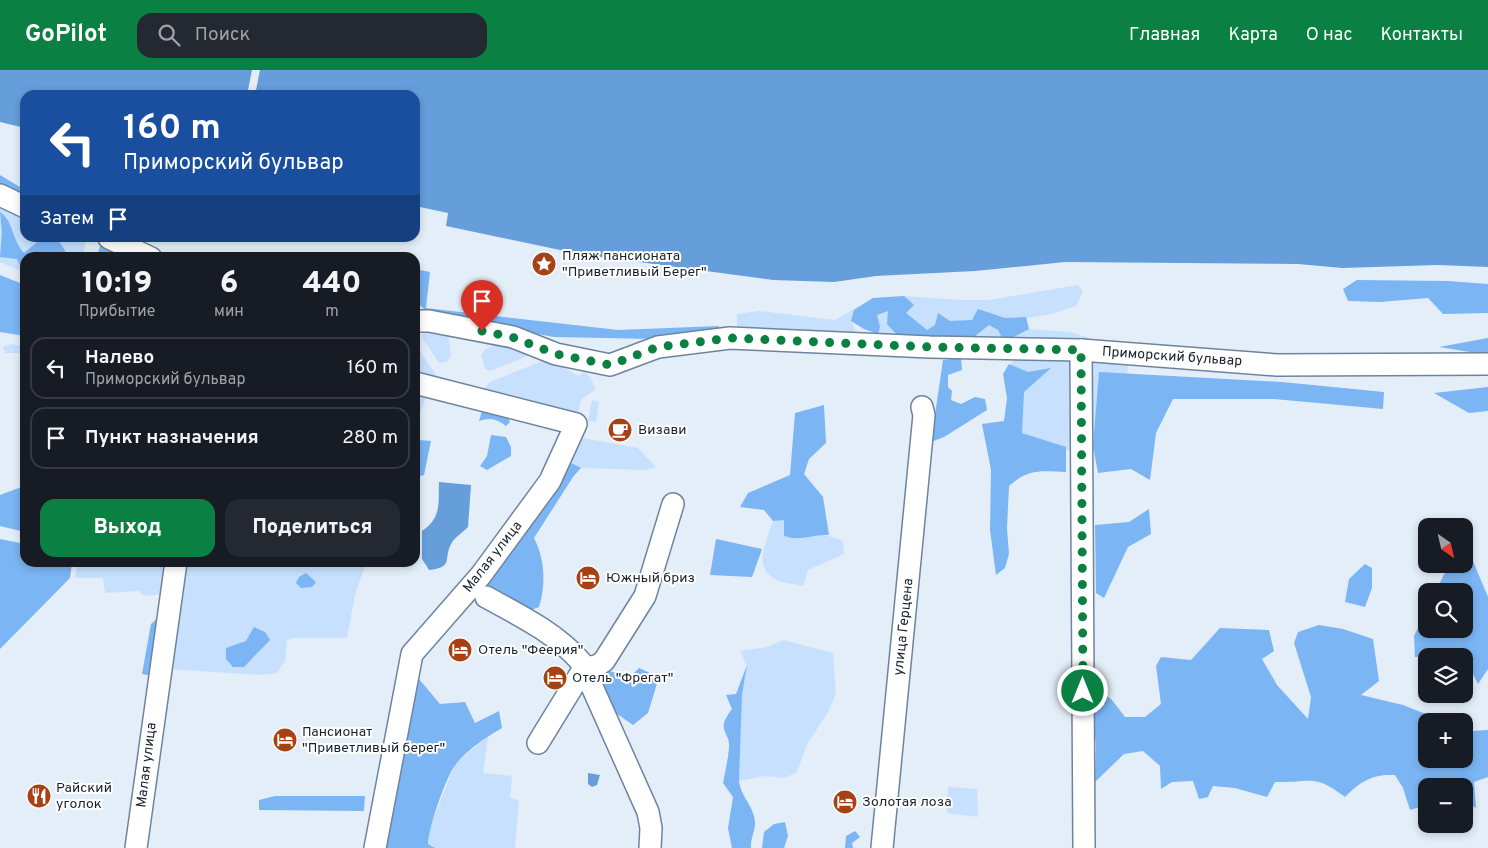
<!DOCTYPE html>
<html lang="ru">
<meta charset="utf-8">
<style>
:root{--surface:#171b24;--page:#242831;--text:#f1f3f6;--muted:#9ea1a6;--line:#363941;--accent:#0b8043}
body{margin:0;font-family:Overpass,sans-serif;background:var(--page);color:var(--text);height:100vh;display:flex;flex-direction:column;font-size:19px;white-space:nowrap}
*{box-sizing:border-box;margin:0}
p{font-size:16px;color:var(--muted)}
.icon{flex:none;width:28px;height:28px;fill:none;stroke:currentColor;stroke-width:2;stroke-linecap:round;stroke-linejoin:round}
.map{position:relative;flex:1;overflow:hidden}
.sheet{position:absolute;left:20px;top:182px;width:400px;height:315px;display:flex;flex-direction:column;background:var(--surface);border-radius:15px;box-shadow:0 2px 8px #0003}
.sheet>*{flex:none}
.banner{position:absolute;left:20px;top:20px;width:400px;height:152px;border-radius:15px;box-shadow:0 2px 8px #0003;background:#1a4fa0;color:#fff;overflow:hidden}
.needle{width:32px;rotate:146deg}
.controls{position:absolute;left:1418px;top:448px;display:grid;gap:10px}
.controls a{display:grid;place-items:center;width:55px;height:55px;border-radius:10px;background:var(--surface);box-shadow:0 2px 8px #0003;font-size:25px}
.pin{position:absolute;display:grid;place-items:center;width:42px;height:42px;color:#fff;margin:-51px -21px;border-radius:50% 50% 50% 0;rotate:-45deg;box-shadow:0 0 5px #0007}
.pin .icon{rotate:45deg}
.me{position:absolute;width:55px;margin:-28px;rotate:0deg;stroke-linejoin:round;filter:drop-shadow(0 0 4px #0008)}
.turn{display:flex;align-items:center;gap:18px;height:105px;padding:0 20px;font-size:22px}
.turn .icon{width:65px;height:65px;stroke-width:2.5}
.turn b{display:block;font-size:35px;line-height:42px}
.then{display:flex;align-items:center;height:48px;padding:0 20px;background:#0003;gap:10px;font-size:19px}
.eta{display:flex;justify-content:space-evenly;align-items:center;height:85px;text-align:center}
.eta b{font-size:30px;font-weight:800;line-height:35px}
.primary-button{display:flex;gap:10px;margin-top:auto;padding:10px 20px}
.primary-button a{flex:1;height:58px;border-radius:15px;background:var(--accent);color:#fff;font-size:20px;font-weight:800;line-height:58px;text-align:center}
.primary-button a+a{background:var(--page);color:var(--text)}
ul{padding:0;list-style:none}
li{display:flex;align-items:center;gap:15px;height:62px;margin:0 10px 8px;padding:0 10px;border:2px solid var(--line);border-radius:15px}
li div{flex:1}
li b{display:block;font-size:19px}
li em{font-style:normal}
header{display:flex;align-items:center;gap:30px;box-sizing:border-box;height:70px;padding:0 25px;background:var(--accent);color:#fff}
header strong{font-size:24px}
nav{display:flex;gap:28px;margin-inline-start:auto;font-size:18px}
.search{width:350px;height:45px;background:var(--page);display:flex;align-items:center;gap:12px;box-sizing:border-box;padding:0 18px;border-radius:15px;color:var(--muted);font-size:19px}
.map>svg:first-child{display:block}
</style>
<header>
<strong>GoPilot</strong>
<div class="search"><svg class="icon" aria-label="search" viewBox="0 0 24 24"><circle cx="10" cy="10" r="6"/><path d="M15 15l6 6"/></svg>Поиск</div>
<nav><a>Главная</a><a>Карта</a><a>О нас</a><a>Контакты</a></nav>
</header>
<div class="map">
<svg width="1488" height="778" viewBox="0 0 1488 778">
<rect width="100%" height="100%" fill="#e4eef9"/>
<!-- green -->
<g fill="#c6e0fd">
<polygon points="0,132 25,143 25,168 87,168 82,187 25,188 25,203 0,192"/>
<polygon points="1078,215 1083,222 1076,236 1052,244 1026,248 1029,259 1071,262 1095,270 1092,281 878,264 864,259 852,251 856,264 781,259 737,260 737,244 759,241 835,250 873,228 904,226 960,230 989,230"/>
<polygon points="430,260 448,264 451,285 447,292 439,293 421,266"/>
<polygon points="11,274 25,277 25,283 5,283 3,277"/>
<polygon points="415,274 441,312 415,305"/>
<polygon points="496,274 538,282 490,301 485,299 481,285 486,279"/>
<polygon points="1012,285 1128,292 1124,377 1008,384"/>
<path d="M547,289C557,295 568,299 578,306L584,302L590,307L596,319L581,330L577,350L480,323L490,312Z"/>
<polygon points="415,318 428,321 415,357"/>
<polygon points="592,330 599,332 596,352 588,351"/>
<polygon points="583,368 638,378 656,397 646,400 581,398 568,389"/>
<path d="M784,449L797,470C815,464 825,463 843,471L844,484L808,500L803,516C794,514 779,513 772,507C753,495 768,468 773,451Z"/>
<polygon points="78,493 170,493 165,524 145,526 138,521 105,523 103,508 75,508"/>
<polygon points="186,493 366,493 355,525 347,568 293,568 287,570 285,591 277,603 260,605 170,599"/>
<polygon points="784,570 833,583 836,624 827,644 807,674 797,702 785,708 764,706 739,711 742,625 747,596 740,581 767,577"/>
<polygon points="488,666 483,703 512,706 510,728 519,730 515,778 435,778 428,774 428,762 455,694"/>
<polygon points="948,717 977,719 978,747 947,743"/>
</g>
<!-- forest -->
<g fill="#7bb5f4">
<polygon points="0,105 25,120 25,129 0,118"/>
<path d="M0,142C13,150 12,170 24,183L41,169L57,168L69,187L25,188V203L23,202L17,189L0,187L2,162Z"/>
<polygon points="102,171 136,188 96,188"/>
<polygon points="415,199 430,202 426,238 618,260 719,256 718,262 656,269 554,267 429,244 415,230"/>
<polygon points="0,205 25,215 25,266 0,262"/>
<polygon points="1357,210 1448,211 1488,214 1488,243 1443,244 1428,228 1380,232 1348,231 1343,219"/>
<polygon points="904,226 914,235 906,243 927,260 935,255 938,243 950,251 972,250 978,239 1005,248 1026,247 1029,259 1004,272 998,260 989,255 969,271 898,266 887,254 888,241 877,245 880,257 878,264 864,259 851,251 854,240 873,228"/>
<polygon points="1488,268 1488,285 1439,277"/>
<polygon points="961,288 962,300 948,305 948,317 952,321 951,330 961,334 975,327 985,329 987,340 944,367 931,372 943,290"/>
<path d="M1009,294L1028,302L1051,298L1024,322L1022,363L1066,377V402C1041,401 1029,398 1009,416L1007,458L1009,484L1005,498L996,505L990,460L991,400L982,354L1004,351L1007,328L1003,304Z"/>
<polygon points="1099,302 1282,312 1384,322 1383,339 1274,329 1173,329 1156,363 1150,410 1131,399 1098,403 1093,376"/>
<polygon points="1488,317 1488,341 1469,343 1434,323"/>
<path d="M824,335L826,373L809,389L804,404L823,427L829,465C811,464 802,472 784,466V450L773,451L764,440L740,437L748,423L790,405L795,343Z"/>
<path d="M482,341L506,344L510,352L506,356C497,349 490,347 479,351Z"/>
<polygon points="491,365 506,367 511,377 511,386 487,400 480,396 487,386"/>
<polygon points="419,370 431,371 424,405 415,408 415,375"/>
<polygon points="25,392 25,462 0,456 0,425 24,416 20,395"/>
<path d="M572,393L581,398L573,407L534,468C545,489 546,515 539,537L526,542L480,513L564,398Z"/>
<polygon points="1149,439 1151,464 1128,477 1104,528 1096,523 1095,455 1129,452"/>
<polygon points="0,469 25,474 25,492 72,493 70,508 0,579"/>
<polygon points="716,469 762,479 752,507 710,505"/>
<polygon points="1464,480 1470,484 1488,527 1488,599 1478,614 1464,586 1415,587 1414,566 1426,541 1426,559 1464,559 1464,521 1436,521 1449,494 1464,494"/>
<polygon points="1365,494 1372,498 1372,518 1365,537 1345,532 1349,509"/>
<polygon points="306,503 316,512 312,517 301,518 296,513 299,507"/>
<polygon points="160,546 153,606 142,604 151,554"/>
<path d="M1319,555L1343,559L1373,569L1379,611L1361,625L1403,635L1444,651H1426V689H1464V658L1472,661L1488,660V707L1474,712L1476,738L1464,731V716H1426V735L1410,740L1403,718L1395,705C1372,704 1361,711 1345,727C1313,703 1312,713 1275,712L1267,727L1235,718L1213,716L1208,727L1199,729L1193,711L1172,712L1161,719L1160,696L1143,681L1124,684L1095,712L1096,675L1092,635L1095,617L1112,630L1125,647H1145L1161,634L1156,596L1161,587L1191,590L1220,558L1269,560L1274,581L1262,589L1277,615L1308,649L1311,627L1294,573L1298,562Z"/>
<polygon points="254,557 265,562 270,570 244,597 233,597 226,589 226,578 246,571"/>
<path d="M747,595L742,625L739,711C741,727 753,735 755,751C756,760 750,769 751,778H732L728,758L733,727L723,713C725,702 728,690 729,678C731,661 714,662 732,639L726,625L736,624Z"/>
<polygon points="639,598 659,607 648,643 633,655 600,632 607,601 632,605"/>
<path d="M419,609L440,634L465,632L475,653L499,641L502,658C485,668 468,679 456,694C446,706 428,759 428,774L435,778H386Z"/>
<polygon points="275,726 365,726 364,741 259,740 259,730"/>
<polygon points="785,752 788,766 784,778 762,778 764,762 774,754"/>
<polygon points="855,761 860,767 852,773 853,778 845,778 846,766"/>
</g>
<!-- water -->
<g fill="#659edb">
<polygon points="0,0 1488,0 1488,197 1438,195 1342,198 1298,194 1065,192 975,201 876,206 834,212 773,210 579,184 446,156 448,143 415,136 415,25 25,25 25,58 0,52"/>
<path d="M439,412L471,415L468,457C463,462 454,468 451,474C443,490 454,497 429,500L422,489V461C442,447 438,434 439,412Z"/>
<polygon points="588,703 600,705 597,715 592,717 588,714"/>
</g>
<!-- pier -->
<polygon fill="#e4eef9" points="252,0 260,0 255,25 247,25"/>
<g fill="none" stroke-linecap="round" stroke-linejoin="round">
<defs>
<g id="minor">
<polyline points="0,125 25,137"/>
<polyline points="109,168 151,188"/>
<polyline points="415,251 429,251 513,267 556,284 610,295 658,277 730,268 930,277 1081,280 1277,295 1488,294"/>
<polyline points="1081,280 1084,778"/>
<path d="M486,527C519,545 556,563 581,592L648,742L651,758L650,778"/>
<polyline points="538,673 584,598 597,596 604,591 645,526 673,434"/>
<polyline points="136,778 176,492"/>
<polyline points="375,778 412,584 481,505 550,411 576,354 415,313"/>
<polyline points="882,778 924,345 922,337"/>
</g>
</defs>
<!-- minor casing -->
<use href="#minor" stroke="#6e849e" stroke-width="24"/>
<!-- minor -->
<use href="#minor" stroke="#fff" stroke-width="21"/>
</g>
<g fill="none" stroke-linecap="round" stroke-linejoin="round">
<!-- route -->
<polyline stroke="#0b8043" stroke-width="9" stroke-dasharray="0 16.2" points="482,261 512,267 556,284 610,295 658,277 730,268 930,277 1081,280 1083,621"/>
</g>
<!-- icons -->
<defs>
<symbol id="sight-disc" viewBox="-11 -11 22 22"><circle r="9.5" fill="#a64113" stroke="#fff"/><path d="M0-6L1.8-2.2L6-1.7L2.9 1.2L3.7 5.4L0 3.3L-3.7 5.4L-2.9 1.2L-6-1.7L-1.8-2.2Z" fill="#fff"/></symbol>
<symbol id="cafe-disc" viewBox="-11 -11 22 22"><circle r="9.5" fill="#a64113" stroke="#fff"/><path d="M-5.5-4.5H6V0H3Q3 3.5 0 3.5H-2.5Q-5.5 3.5-5.5 0ZM3-3.2v2h1.7v-2ZM-6 4.5H4V6H-6Z" fill="#fff"/></symbol>
<symbol id="hotel-disc" viewBox="-11 -11 22 22"><circle r="9.5" fill="#a64113" stroke="#fff"/><path d="M-6-4.5h1.5V1H6V5H4.5V3h-9V5H-6ZM-4 0a1.8 1.8 0 1 1 3.6 0ZM.5 0V-2.5h3Q6-2.5 6 0Z" fill="#fff"/></symbol>
<symbol id="restaurant-disc" viewBox="-11 -11 22 22"><circle r="9.5" fill="#a64113" stroke="#fff"/><path d="M-5-6h1v4h1v-4h1v4h1v-4h1v5L-1.5 .5V6h-2V.5L-5-1ZM5-6V6H3V1.5H1.5Q1.5-4 5-6Z" fill="#fff"/></symbol>
</defs>
<g fill-rule="evenodd">
<use href="#sight-disc" x="530" y="180" width="28" height="28"/>
<use href="#cafe-disc" x="606" y="346" width="28" height="28"/>
<use href="#hotel-disc" x="574" y="494" width="28" height="28"/>
<use href="#hotel-disc" x="446" y="566" width="28" height="28"/>
<use href="#hotel-disc" x="541" y="594" width="28" height="28"/>
<use href="#hotel-disc" x="271" y="656" width="28" height="28"/>
<use href="#restaurant-disc" x="25" y="712" width="28" height="28"/>
<use href="#hotel-disc" x="831" y="718" width="28" height="28"/>
</g>
<g text-anchor="middle" dominant-baseline="central" stroke-width="4" stroke-linejoin="round" paint-order="stroke">
<!-- poi labels -->
<g font-size="14" fill="#19222c" stroke="#fff" text-anchor="start">
<text x="562" y="186">Пляж пансионата<tspan x="562" dy="16">"Приветливый Берег"</tspan></text>
<text x="638" y="360">Визави</text>
<text x="606" y="508">Южный бриз</text>
<text x="478" y="580">Отель "Феерия"</text>
<text x="572" y="608">Отель "Фрегат"</text>
<text x="302" y="662">Пансионат<tspan x="302" dy="16">"Приветливый берег"</tspan></text>
<text x="56" y="718">Райский<tspan x="56" dy="16">уголок</tspan></text>
<text x="862" y="732">Золотая лоза</text>
</g>
<!-- street labels -->
<g font-size="14" fill="#19222c" stroke="#fff">
<text transform="translate(1172 287) rotate(4)">Приморский бульвар</text>
<text transform="translate(493 487) rotate(-52)">Малая улица</text>
<text transform="translate(904 557) rotate(-84)">улица Герцена</text>
<text transform="translate(147 695) rotate(-83)">Малая улица</text>
</g>
</g>
</svg>
<div class="controls">
<a><svg class="needle" viewBox="-14 -14 28 28"><path d="M0-13l5 13h-10z" fill="#e53935"/><path d="M0 13l5-13h-10z" fill="#9ea1a6"/></svg></a>
<a><svg class="icon" aria-label="search" viewBox="0 0 24 24"><circle cx="10" cy="10" r="6"/><path d="M15 15l6 6"/></svg></a>
<a><svg class="icon" aria-label="layers" viewBox="0 0 24 24"><path d="M12 4l9 5-9 5-9-5zM3 14l9 5 9-5"/></svg></a>
<a>+</a>
<a>−</a>
</div>
<div class="pin" style="left:482px;top:261px;background:#d93025"><svg class="icon" aria-label="arrive" viewBox="0 0 24 24"><path d="M6 21V4h12l-3 4 3 4H6"/></svg></div>
<svg class="me" style="left:1083px;top:621px" viewBox="-20 -20 40 40"><circle r="17" fill="#0b8043" stroke="#fff" stroke-width="3"/><path d="M0-11L8 9 0 5-8 9z" fill="#fff"/></svg>
<div class="banner">
<div class="turn"><svg class="icon" aria-label="left" viewBox="0 0 24 24"><path d="M17 20v-9H6M10 6l-5 5 5 5"/></svg><div><b>160 m</b>Приморский бульвар</div></div>
<div class="then">Затем<svg class="icon" aria-label="arrive" viewBox="0 0 24 24"><path d="M6 21V4h12l-3 4 3 4H6"/></svg></div>
</div>
<section class="sheet">
<div class="eta">
<div><b>10:19</b><p>Прибытие</p></div>
<div><b>6</b><p>мин</p></div>
<div><b>440</b><p>m</p></div>
</div>
<ul>
<li><svg class="icon" aria-label="left" viewBox="0 0 24 24"><path d="M17 20v-9H6M10 6l-5 5 5 5"/></svg><div><b>Налево</b><p>Приморский бульвар</p></div><em>160 m</em></li>
<li><svg class="icon" aria-label="arrive" viewBox="0 0 24 24"><path d="M6 21V4h12l-3 4 3 4H6"/></svg><div><b>Пункт назначения</b></div><em>280 m</em></li>
</ul>
<div class="primary-button"><a>Выход</a><a>Поделиться</a></div>
</section>
</div>
